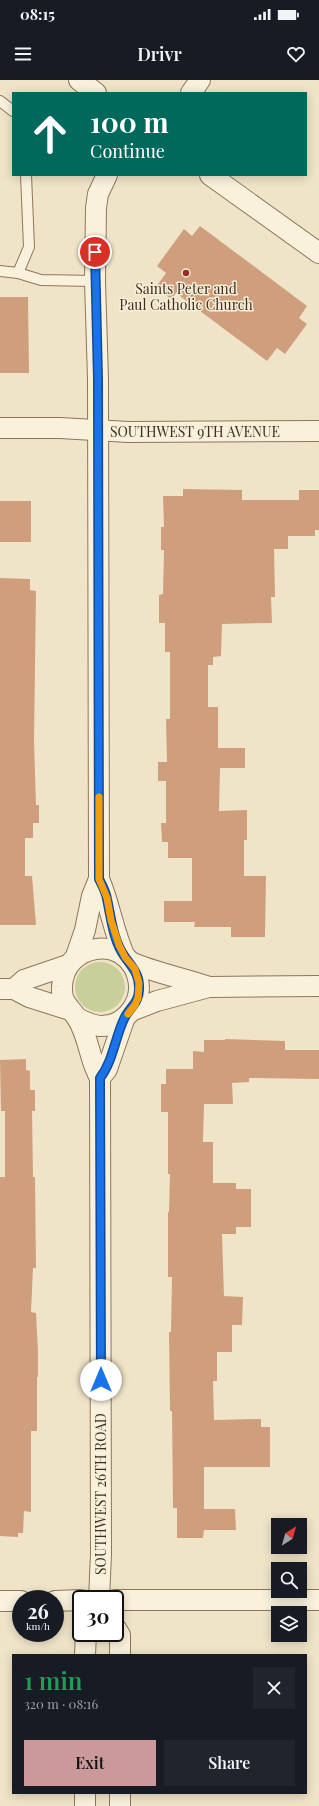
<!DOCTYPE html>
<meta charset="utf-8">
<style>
:root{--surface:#171b24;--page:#20242c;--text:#f1f3f6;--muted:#9ea1a6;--accent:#cc999b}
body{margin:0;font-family:"Playfair Display",serif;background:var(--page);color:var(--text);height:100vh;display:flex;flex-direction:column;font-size:15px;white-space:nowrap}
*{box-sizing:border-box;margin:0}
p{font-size:13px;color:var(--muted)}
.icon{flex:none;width:22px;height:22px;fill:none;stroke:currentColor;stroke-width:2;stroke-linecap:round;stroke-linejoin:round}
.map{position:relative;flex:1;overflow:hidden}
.sheet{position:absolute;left:12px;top:1574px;width:295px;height:140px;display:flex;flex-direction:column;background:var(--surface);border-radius:0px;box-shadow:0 2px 10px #0003}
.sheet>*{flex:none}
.guide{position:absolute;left:12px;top:12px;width:295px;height:84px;border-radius:0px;box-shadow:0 2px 10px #0003;background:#00695c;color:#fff;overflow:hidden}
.needle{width:26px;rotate:37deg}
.fabs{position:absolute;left:271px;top:1438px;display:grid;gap:8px}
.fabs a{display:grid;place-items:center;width:36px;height:36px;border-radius:0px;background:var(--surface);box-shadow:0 2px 10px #0003;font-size:20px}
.speed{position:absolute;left:12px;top:1510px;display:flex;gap:8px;font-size:20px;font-weight:700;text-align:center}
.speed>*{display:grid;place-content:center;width:52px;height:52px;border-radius:50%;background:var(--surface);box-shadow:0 2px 10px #0003;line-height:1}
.speed small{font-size:10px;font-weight:400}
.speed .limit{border:2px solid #111;border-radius:6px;background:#fff;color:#111}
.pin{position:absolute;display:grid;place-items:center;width:34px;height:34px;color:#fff;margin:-17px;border:2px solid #fff;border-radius:50%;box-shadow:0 1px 4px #0007}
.me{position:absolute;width:44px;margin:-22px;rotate:0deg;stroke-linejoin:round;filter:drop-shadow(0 0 3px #0008)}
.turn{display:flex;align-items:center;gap:14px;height:84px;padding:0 12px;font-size:18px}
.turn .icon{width:52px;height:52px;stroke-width:2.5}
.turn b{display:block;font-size:28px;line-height:34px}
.round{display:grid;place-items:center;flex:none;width:42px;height:42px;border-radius:0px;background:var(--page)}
.overview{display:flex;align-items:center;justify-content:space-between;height:68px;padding:0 12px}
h1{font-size:24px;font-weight:600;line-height:30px;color:#1e9e55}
.action{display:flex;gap:8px;margin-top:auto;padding:8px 12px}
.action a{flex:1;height:46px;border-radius:0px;background:var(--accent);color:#111;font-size:16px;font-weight:600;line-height:46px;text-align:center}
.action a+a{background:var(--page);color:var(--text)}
.status{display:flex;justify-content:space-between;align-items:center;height:28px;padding:0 20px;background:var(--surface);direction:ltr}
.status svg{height:11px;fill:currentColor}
header{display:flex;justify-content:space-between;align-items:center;height:52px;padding:0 12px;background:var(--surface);font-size:18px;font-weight:600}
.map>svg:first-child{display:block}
</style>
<div class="status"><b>08:15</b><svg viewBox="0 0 49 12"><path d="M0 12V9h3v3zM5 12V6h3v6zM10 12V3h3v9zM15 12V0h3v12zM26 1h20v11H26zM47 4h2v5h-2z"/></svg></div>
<header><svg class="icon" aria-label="menu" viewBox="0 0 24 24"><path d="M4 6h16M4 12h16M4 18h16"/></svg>Drivr<svg class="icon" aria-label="heart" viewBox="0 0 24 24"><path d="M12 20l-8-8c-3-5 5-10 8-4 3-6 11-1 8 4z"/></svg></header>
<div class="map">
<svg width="319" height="1726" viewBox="0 0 319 1726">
<rect width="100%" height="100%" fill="#f0e4c8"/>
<!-- green -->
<circle fill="#c9cf9b" cx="100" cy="907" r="25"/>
<!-- building -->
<g fill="#cf9f7d">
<polygon points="200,146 307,226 299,238 307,244 285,274 277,268 267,281 176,213 171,219 156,207 166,193 157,186 184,149 192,156"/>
<polygon points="0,217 28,217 29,293 0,293"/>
<polygon points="183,409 242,410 242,420 299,420 299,410 319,410 319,450 315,450 315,456 288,456 288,469 274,469 275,517 271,517 272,543 222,544 221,576 213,577 213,585 208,585 208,627 218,627 218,668 245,668 245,688 220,688 219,731 247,730 247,760 244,760 244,796 266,796 265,857 231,857 231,847 194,847 195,842 164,842 164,821 192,821 192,778 168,778 168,762 162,762 161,743 166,743 166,701 158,701 158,682 167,682 166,639 170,639 170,572 165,572 165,543 159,543 159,515 163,514 164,470 161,470 161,447 164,447 163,416 183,416"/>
<rect x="0" y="421" width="31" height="41"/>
<polygon points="0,498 30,499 30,510 36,511 34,661 36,725 39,725 39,743 33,743 33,758 25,758 25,796 32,796 36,845 0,845"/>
<polygon points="225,959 285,961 285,970 319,970 319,999 249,998 249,1002 232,1003 233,1024 204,1024 203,1062 213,1062 213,1103 236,1103 236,1109 251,1109 251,1147 236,1147 236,1154 222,1154 224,1216 243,1217 242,1245 232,1245 232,1272 217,1272 217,1301 213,1301 214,1340 261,1339 261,1347 270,1347 270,1387 204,1387 204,1429 235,1429 236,1450 204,1450 203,1458 177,1458 177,1428 173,1428 172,1331 170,1331 169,1252 171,1252 172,1197 168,1197 168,1132 169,1132 170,1094 168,1094 168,1032 161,1032 161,1004 166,1004 166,989 193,989 193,971 204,972 204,960 225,960"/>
<polygon points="26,979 26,990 30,991 30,1010 35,1010 35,1031 32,1031 33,1097 35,1097 36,1188 33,1188 31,1232 36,1233 38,1271 38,1297 37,1297 37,1351 31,1351 31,1432 24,1431 23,1453 18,1453 18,1457 0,1456 0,1097 5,1097 5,1031 1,1031 0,980"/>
</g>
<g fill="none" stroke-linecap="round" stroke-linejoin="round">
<defs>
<g id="service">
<polyline points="0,21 13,31"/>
<polyline points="0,191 18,193 29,167 26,95"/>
<polyline points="18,193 41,200 95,201"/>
</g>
<g id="minor">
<polyline points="79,0 96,13"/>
<polyline points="191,13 200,0"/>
<polyline points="210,95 319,173"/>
<polyline points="0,348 60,348 128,352 319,351"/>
<path d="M99,799C110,824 113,851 125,877"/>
<polyline points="76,876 85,850 92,816 99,799 98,299 95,201 96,128 98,114 107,95"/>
<path d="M130,882C156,893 183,898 209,907"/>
<polyline points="0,909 14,909 29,917 70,930"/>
<polyline points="14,909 24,900 68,885"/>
<polyline points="131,931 157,921 209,907 319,906"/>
<path d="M77,938C85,942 92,945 100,946C127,947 145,919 137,895C125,854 63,863 62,907C61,923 70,927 77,938C89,956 89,980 100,998L101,1474L99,1519"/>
<polyline points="100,998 107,989 125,937"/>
<polyline points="115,1520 319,1520"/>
<polyline points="0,1521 21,1521"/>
<polyline points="55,1521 81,1520"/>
<polyline points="115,1547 120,1555 120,1575"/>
<polyline points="85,1575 86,1553"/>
<polyline points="85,1713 85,1726"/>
<polyline points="120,1726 120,1713"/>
</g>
</defs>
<!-- service casing -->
<use href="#service" stroke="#8d765c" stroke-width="12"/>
<!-- minor casing -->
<use href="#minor" stroke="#8d765c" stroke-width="22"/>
<!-- service -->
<use href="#service" stroke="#faf1dc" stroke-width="10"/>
<!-- minor -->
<use href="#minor" stroke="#faf1dc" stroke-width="20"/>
</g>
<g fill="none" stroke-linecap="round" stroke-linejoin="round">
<defs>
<path id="route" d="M95,172L98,299L99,799C102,805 106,812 107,819C111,837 113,861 125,877C133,888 140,895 139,910C139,923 129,928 124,939C115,958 113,981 100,998L101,1300"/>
</defs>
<!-- route casing -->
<use href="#route" stroke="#114b97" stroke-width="10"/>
<!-- route -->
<use href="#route" stroke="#1a73e8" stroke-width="7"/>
<!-- slow -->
<polyline stroke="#f59e0b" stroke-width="7" points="99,717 99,799 107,818 111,840 119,865 125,877 135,889 139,903 138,918 135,925 128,934"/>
</g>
<!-- markers -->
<circle fill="#9e2a2b" stroke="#f7eed8" stroke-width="1.5" cx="186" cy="193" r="4"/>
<g text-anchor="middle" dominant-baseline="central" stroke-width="3" stroke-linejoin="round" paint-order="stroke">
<!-- poi labels -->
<g font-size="14" fill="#3d2e20" stroke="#f7eed8">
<text x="186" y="208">Saints Peter and<tspan x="186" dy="16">Paul Catholic Church</tspan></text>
</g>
<!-- street labels -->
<g font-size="14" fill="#3d2e20" stroke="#f7eed8">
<text x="195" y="351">SOUTHWEST 9TH AVENUE</text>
<text transform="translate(100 1414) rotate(-90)">SOUTHWEST 26TH ROAD</text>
</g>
</g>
</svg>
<div class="fabs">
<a><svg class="needle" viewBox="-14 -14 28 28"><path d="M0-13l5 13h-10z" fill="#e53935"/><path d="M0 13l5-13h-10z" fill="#9ea1a6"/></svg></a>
<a><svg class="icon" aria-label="search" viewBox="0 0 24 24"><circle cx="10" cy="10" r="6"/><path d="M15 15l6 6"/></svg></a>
<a><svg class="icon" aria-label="layers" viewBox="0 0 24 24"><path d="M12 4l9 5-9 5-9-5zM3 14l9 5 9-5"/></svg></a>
</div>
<div class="speed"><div>26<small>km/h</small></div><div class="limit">30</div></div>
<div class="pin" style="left:95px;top:172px;background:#d93025"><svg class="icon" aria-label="arrive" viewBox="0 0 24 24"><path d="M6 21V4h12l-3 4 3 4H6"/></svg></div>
<svg class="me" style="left:101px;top:1300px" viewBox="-20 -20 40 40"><circle r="19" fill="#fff"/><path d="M0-13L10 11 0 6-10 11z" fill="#1a73e8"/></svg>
<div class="guide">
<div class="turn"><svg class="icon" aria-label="ahead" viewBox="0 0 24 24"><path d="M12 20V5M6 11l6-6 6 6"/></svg><div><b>100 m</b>Continue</div></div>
</div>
<section class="sheet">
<div class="overview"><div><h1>1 min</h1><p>320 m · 08:16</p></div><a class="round"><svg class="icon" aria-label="close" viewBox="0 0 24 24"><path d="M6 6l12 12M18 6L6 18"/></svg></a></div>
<div class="action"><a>Exit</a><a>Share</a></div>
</section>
</div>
